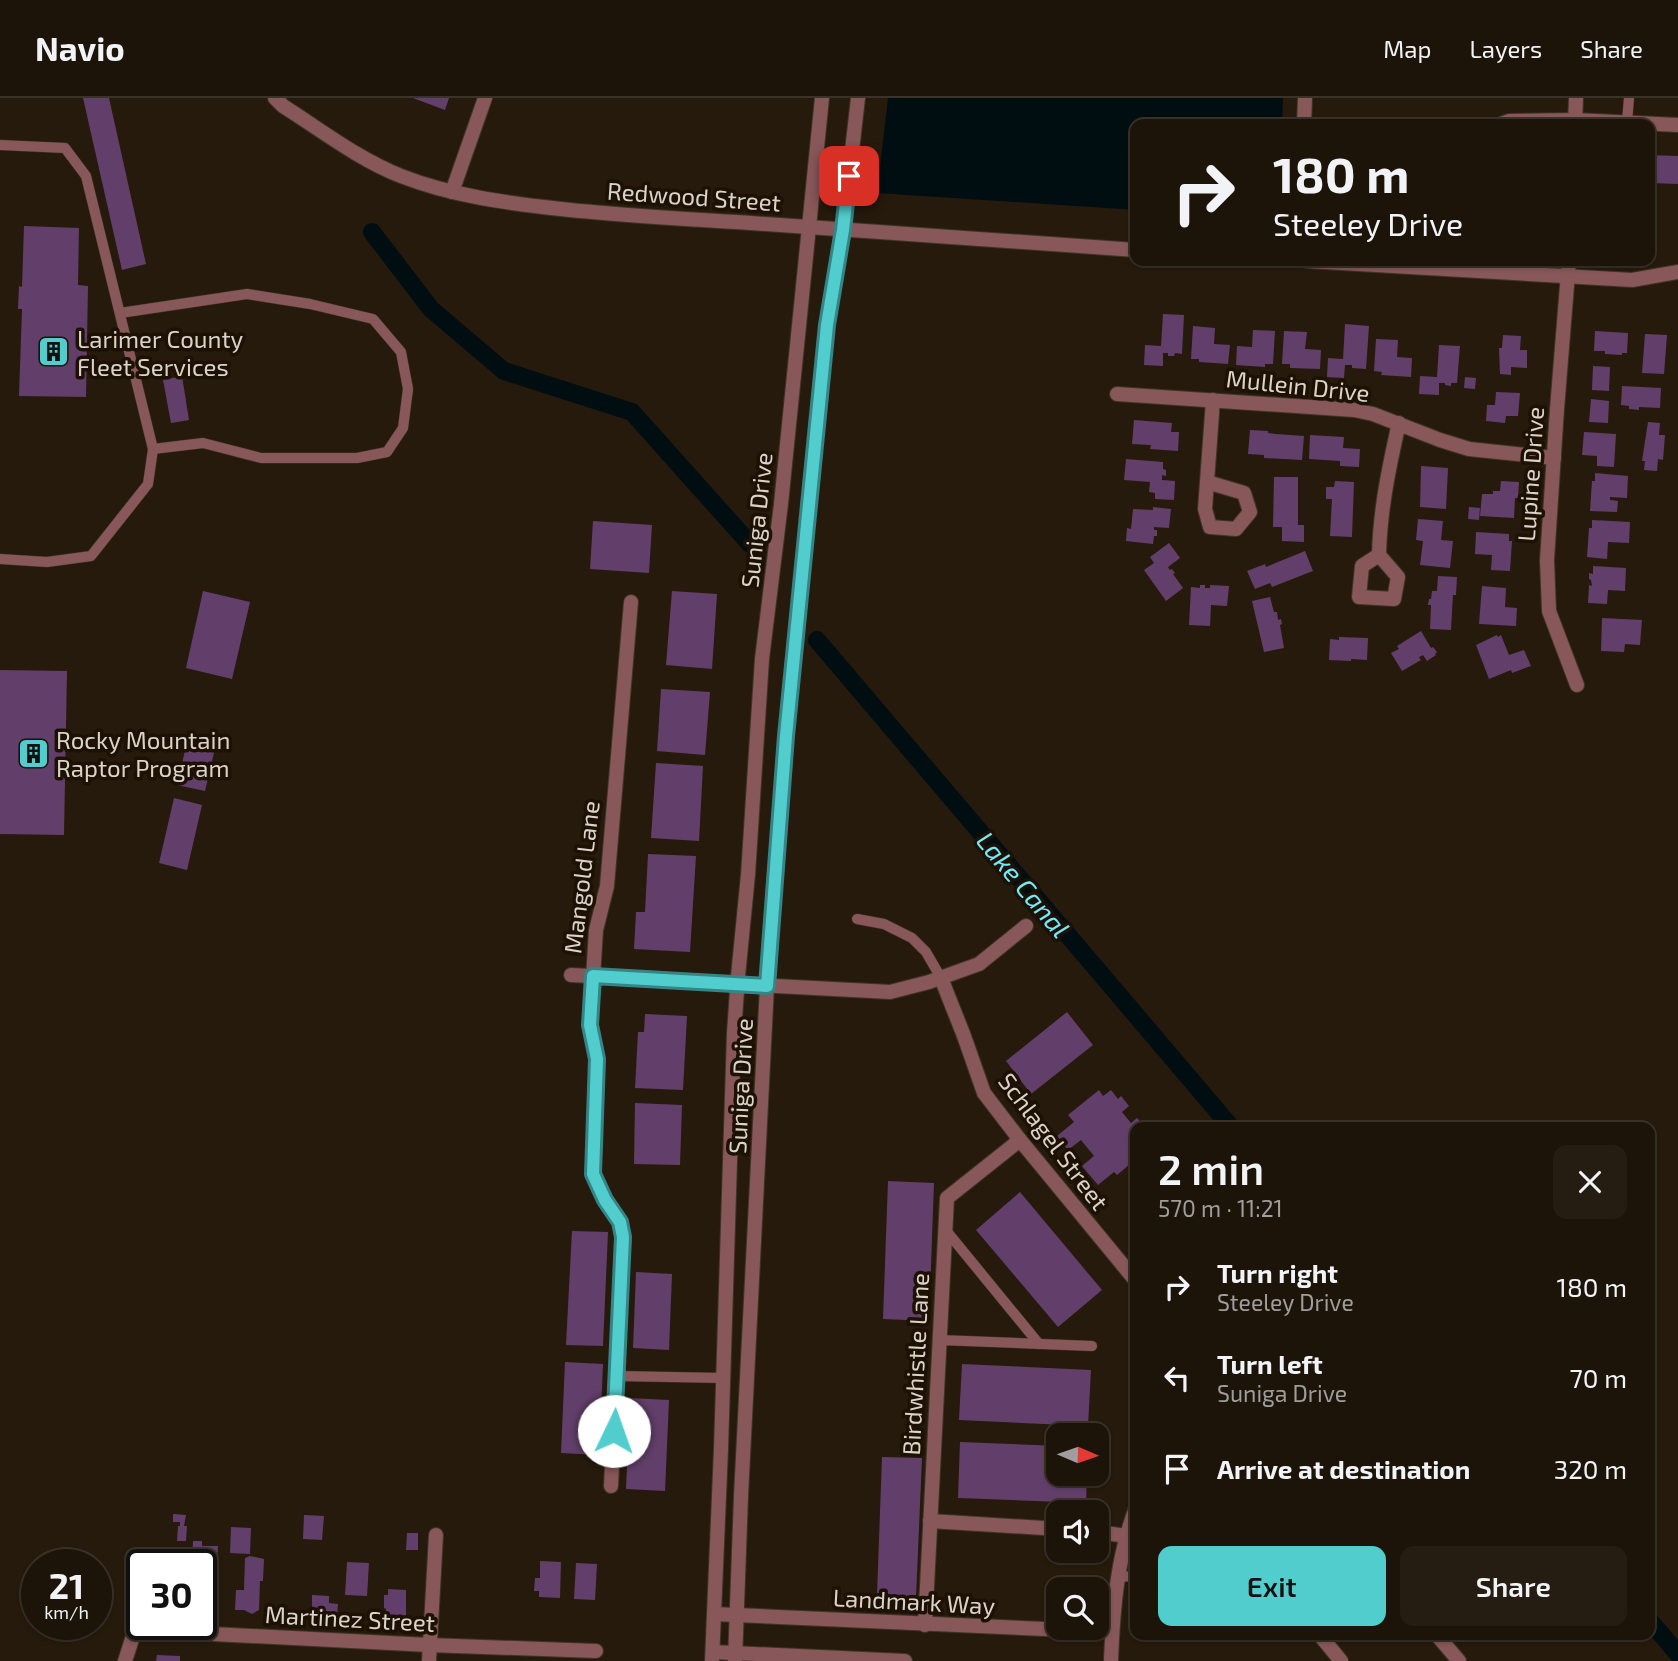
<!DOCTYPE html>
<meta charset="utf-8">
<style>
:root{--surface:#1c1409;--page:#251d12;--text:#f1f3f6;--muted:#a09e9c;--line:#3a332a;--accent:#52cdce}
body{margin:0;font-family:"Exo 2",sans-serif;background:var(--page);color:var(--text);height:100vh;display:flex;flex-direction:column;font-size:26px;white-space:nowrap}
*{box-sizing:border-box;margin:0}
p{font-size:23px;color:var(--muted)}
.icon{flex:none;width:38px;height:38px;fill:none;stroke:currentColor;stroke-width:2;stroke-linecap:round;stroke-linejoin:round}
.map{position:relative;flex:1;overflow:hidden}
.details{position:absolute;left:1130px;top:1024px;width:525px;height:518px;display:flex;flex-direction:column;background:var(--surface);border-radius:14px;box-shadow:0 2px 5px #0004,0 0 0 2px var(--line)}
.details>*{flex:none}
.hud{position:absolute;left:1130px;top:21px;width:525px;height:147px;border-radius:14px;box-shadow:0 2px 5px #0004,0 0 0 2px var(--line);background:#1c1409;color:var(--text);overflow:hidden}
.needle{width:46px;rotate:92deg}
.controls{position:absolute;left:1046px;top:1325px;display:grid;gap:14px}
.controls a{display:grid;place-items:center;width:63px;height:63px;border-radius:14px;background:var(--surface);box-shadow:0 2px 5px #0004,0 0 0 2px var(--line);font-size:35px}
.speed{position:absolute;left:21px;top:1451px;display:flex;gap:14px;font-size:35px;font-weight:700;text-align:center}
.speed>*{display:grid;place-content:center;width:91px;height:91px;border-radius:50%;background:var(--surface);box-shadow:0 2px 5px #0004,0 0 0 2px var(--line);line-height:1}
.speed small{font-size:18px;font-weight:400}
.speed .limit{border:4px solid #111;border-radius:10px;background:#fff;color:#111}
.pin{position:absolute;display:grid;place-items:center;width:60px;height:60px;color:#fff;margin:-30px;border-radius:14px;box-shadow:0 4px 10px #0006}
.me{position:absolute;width:77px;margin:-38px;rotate:3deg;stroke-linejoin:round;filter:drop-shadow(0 0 5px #0008)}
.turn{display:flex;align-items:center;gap:24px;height:147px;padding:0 28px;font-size:32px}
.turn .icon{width:91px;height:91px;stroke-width:2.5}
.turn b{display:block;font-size:49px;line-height:60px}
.round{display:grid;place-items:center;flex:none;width:74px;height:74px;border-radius:14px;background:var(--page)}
.headline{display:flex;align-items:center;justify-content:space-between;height:119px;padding:0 28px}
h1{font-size:42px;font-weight:600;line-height:52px}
.primary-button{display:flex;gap:14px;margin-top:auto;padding:14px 28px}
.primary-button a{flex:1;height:80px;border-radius:14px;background:var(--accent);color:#111;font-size:28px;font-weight:600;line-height:80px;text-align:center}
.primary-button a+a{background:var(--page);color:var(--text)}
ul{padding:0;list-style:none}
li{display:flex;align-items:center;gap:21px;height:91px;padding:0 28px}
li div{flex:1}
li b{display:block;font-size:26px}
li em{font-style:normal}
header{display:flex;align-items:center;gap:42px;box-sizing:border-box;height:98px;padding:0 35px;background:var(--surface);border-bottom:2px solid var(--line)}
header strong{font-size:33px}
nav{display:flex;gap:38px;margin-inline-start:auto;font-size:24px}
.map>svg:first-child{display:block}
</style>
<header>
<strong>Navio</strong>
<nav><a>Map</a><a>Layers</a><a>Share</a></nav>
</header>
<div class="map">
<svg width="1678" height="1563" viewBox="0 0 1678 1563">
<rect width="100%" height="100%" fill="#261a0c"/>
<!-- water -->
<polygon fill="#000e12" points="888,0 1283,0 1282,26 1136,26 1136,112 877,95"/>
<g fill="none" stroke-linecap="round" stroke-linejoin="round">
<!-- canal -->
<g stroke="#000e12" stroke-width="18">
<polyline points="372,134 431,211 504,273 632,314 750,446"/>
<polyline points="817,542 1231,1029"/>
<polyline points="1650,1523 1678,1556"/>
</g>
</g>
<!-- building -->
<g fill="#623f6a">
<polygon points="83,0 109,0 146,166 122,172"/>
<polygon points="413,0 449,0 445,12"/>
<polygon points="1650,57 1678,58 1678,86 1650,85"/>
<polygon points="24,128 79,130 78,187 88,188 86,299 19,298 22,211 18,211 19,188 22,189"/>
<polygon points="1163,216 1184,217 1182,256 1175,255 1174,258 1168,258 1168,255 1163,255 1163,268 1144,267 1145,247 1161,248"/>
<polygon points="1345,226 1369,228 1366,271 1352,270 1352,267 1345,267 1344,280 1327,279 1328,260 1343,261"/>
<polygon points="1193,228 1215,230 1214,246 1230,247 1228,266 1199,264 1199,261 1191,261"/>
<polygon points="1253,232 1275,233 1273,266 1265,266 1265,269 1236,267 1237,248 1252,249"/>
<polygon points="1284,233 1307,234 1305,251 1321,252 1320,271 1290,270 1290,266 1282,266"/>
<polygon points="1595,233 1628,235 1627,255 1622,255 1622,257 1605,256 1605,253 1594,253"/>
<polygon points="1645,236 1667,237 1664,276 1642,275"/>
<polygon points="1503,237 1521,238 1520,252 1527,252 1527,270 1511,269 1511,277 1500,276 1499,250 1502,250"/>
<polygon points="1376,241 1398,242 1397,259 1412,260 1411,279 1381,277 1382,274 1374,273"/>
<polygon points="1439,247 1460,248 1457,285 1451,285 1451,288 1445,287 1445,285 1439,285 1439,297 1419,296 1420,278 1437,279"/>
<polygon points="1593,268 1610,269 1609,293 1592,292"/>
<polygon points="182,278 189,322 171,325 163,282"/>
<polygon points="1465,279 1476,280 1475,291 1464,290"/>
<polygon points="1622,288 1661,290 1660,310 1639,309 1639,312 1629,311 1629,308 1621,307"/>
<polygon points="1496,294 1520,295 1518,318 1506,318 1505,325 1486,323 1487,307 1495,307"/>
<polygon points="1591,301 1609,303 1608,325 1589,324"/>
<polygon points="1134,322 1172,325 1171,334 1179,334 1178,353 1150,351 1151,347 1132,346"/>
<polygon points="1648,324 1660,325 1659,337 1665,337 1663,362 1658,361 1657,373 1644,372 1645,363 1642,363"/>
<polygon points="1250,332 1268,333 1268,335 1276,336 1304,338 1302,362 1264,360 1264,357 1248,356"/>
<polygon points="1584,334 1616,336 1614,369 1597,368 1597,358 1582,357"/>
<polygon points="1310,337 1344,339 1343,350 1360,351 1359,369 1340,368 1340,363 1309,361"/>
<polygon points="1126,361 1163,364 1163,371 1166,372 1166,378 1162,377 1162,382 1175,383 1174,402 1155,401 1155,395 1149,394 1150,384 1124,382"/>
<polygon points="1421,368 1448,370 1446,411 1420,409"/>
<polygon points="1595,375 1628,378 1627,400 1610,399 1610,402 1618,403 1617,414 1590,413 1592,383 1595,383"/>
<polygon points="1274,379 1298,379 1298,427 1304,427 1304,444 1282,443 1282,429 1273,429"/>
<polygon points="1335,383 1354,384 1352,439 1330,438 1332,401 1326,401 1326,389 1334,389"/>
<polygon points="1501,383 1519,384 1518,400 1515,400 1514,420 1480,418 1482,396 1493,396 1493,393 1500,393"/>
<polygon points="1153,409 1171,411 1169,430 1154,429 1154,432 1157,432 1157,438 1154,438 1153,446 1126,443 1127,430 1131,431 1133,411 1153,412"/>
<polygon points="1469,409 1480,410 1479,422 1468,421"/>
<polygon points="1418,421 1443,423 1441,442 1453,443 1450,470 1420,467 1423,443 1416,442"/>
<polygon points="1592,422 1630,424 1629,445 1608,444 1607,461 1587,459 1589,430 1592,430"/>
<polygon points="593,423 652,427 649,475 590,471"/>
<polygon points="1476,434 1509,436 1509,443 1512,443 1510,473 1491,472 1492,457 1475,456"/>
<polygon points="1169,445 1180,460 1168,469 1170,472 1172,471 1175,475 1173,476 1183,490 1166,503 1144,472 1154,465 1150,459"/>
<polygon points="1305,453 1313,473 1272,489 1270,485 1255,491 1247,473 1265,466 1266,469"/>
<polygon points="1593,468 1626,470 1625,493 1608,492 1607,506 1588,505 1589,487 1592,488 1591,482 1589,481 1589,475 1593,476"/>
<polygon points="1438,478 1457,479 1456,497 1453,497 1451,532 1430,531 1431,507 1428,507 1429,501 1431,501 1432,493 1437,493"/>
<polygon points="1200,487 1205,487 1205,490 1210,490 1210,487 1229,488 1227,508 1211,507 1210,528 1189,527 1191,489 1200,490"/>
<polygon points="1482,488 1506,490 1505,509 1517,510 1516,528 1479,526"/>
<polygon points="203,493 250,504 232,581 186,570"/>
<polygon points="672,493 717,496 712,571 666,567"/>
<polygon points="1270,499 1274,514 1277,514 1278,522 1281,521 1282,526 1280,527 1284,550 1264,554 1252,503"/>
<polygon points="1602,520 1642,522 1640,547 1625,546 1624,554 1601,553"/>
<polygon points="1421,533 1431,550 1433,549 1437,554 1435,556 1436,557 1427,563 1423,557 1419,559 1421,562 1402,573 1391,555 1399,551 1397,548"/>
<polygon points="1497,537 1498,539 1501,537 1509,557 1524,552 1531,568 1512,575 1511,572 1489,581 1476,547"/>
<polygon points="1339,539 1368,540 1367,562 1351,561 1351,563 1329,562 1330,541 1339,542"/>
<polygon points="0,572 67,573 64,737 0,736"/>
<polygon points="661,591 710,594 705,657 657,653"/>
<polygon points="188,640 216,646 205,693 177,687"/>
<polygon points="656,665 703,668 699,743 651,740"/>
<polygon points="174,700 202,707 187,772 159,765"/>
<polygon points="648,756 696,758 690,854 634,851 636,814 645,814"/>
<polygon points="1067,914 1093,947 1031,996 1006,963"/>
<polygon points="645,916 687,918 683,992 635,990 638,934 644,934"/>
<polygon points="1099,992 1103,998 1111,992 1118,1001 1121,998 1129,1008 1122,1014 1131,1025 1137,1020 1144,1028 1136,1029 1136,1061 1117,1077 1114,1074 1098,1087 1082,1068 1094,1058 1081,1042 1068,1052 1057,1038 1074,1024 1068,1017"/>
<polygon points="635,1005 682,1007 680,1067 634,1066"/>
<polygon points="888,1083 934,1085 929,1223 883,1221"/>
<polygon points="1020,1094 1102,1192 1058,1229 976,1132"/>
<polygon points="572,1133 608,1134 603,1248 566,1247"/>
<polygon points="636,1174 672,1176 669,1252 633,1250"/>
<polygon points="565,1264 603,1266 599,1357 561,1355"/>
<polygon points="962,1266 1091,1272 1088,1328 959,1322"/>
<polygon points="630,1300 669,1302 665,1393 626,1391"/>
<polygon points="960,1344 1059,1348 1059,1376 1087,1376 1086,1405 958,1400"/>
<polygon points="882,1359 922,1360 916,1499 877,1497"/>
<polygon points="173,1416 186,1417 184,1428 187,1428 186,1443 177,1443 178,1428 180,1428 180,1424 173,1424"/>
<polygon points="304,1417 324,1418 322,1442 303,1441"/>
<polygon points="231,1429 251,1430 250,1456 230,1455"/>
<polygon points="407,1435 418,1435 418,1452 406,1452"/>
<polygon points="193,1443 202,1443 202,1448 218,1448 216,1493 201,1493 201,1466 192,1466"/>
<polygon points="159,1452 181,1453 180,1466 158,1466"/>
<polygon points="250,1458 264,1461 263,1483 260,1483 259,1512 252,1516 244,1512 235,1512 236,1492 244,1492 245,1460"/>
<polygon points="540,1463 561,1464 560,1500 539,1499 539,1493 534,1493 535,1480 540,1480"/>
<polygon points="347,1464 369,1465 367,1498 345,1497"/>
<polygon points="576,1465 597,1466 595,1502 574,1501"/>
<polygon points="388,1491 406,1492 406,1523 386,1522 386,1511 384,1510 384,1497 388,1497"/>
<polygon points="312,1497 329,1498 329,1505 338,1506 337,1520 312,1519"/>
<polygon points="157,1557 180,1558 180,1563 156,1563"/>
</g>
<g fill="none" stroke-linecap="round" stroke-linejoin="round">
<defs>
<g id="lane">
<polyline points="1627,24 1629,0"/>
<polyline points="0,47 65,50 86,78 153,351 148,386 91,458 47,464 0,461"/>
<polyline points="120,215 247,196 310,206 373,221 401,254 408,291 403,330 387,354 357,360 261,360 203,345 153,351"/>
<polyline points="857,821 884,826 912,840 926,854 941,880"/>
<polyline points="944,1130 1039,1246"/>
<polyline points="939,1242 1092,1248"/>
<polyline points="616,1278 723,1280"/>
<polyline points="1118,1478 1136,1479"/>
</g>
<g id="street">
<path d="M275,0L283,8C321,32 358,61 401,78C452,98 507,105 561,111C624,118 687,121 751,125C879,133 1007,144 1136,152"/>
<polyline points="1304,26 1305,0"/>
<polyline points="1501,26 1509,23 1575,22 1678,27"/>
<polyline points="1575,26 1576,0"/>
<polyline points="452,94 485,0"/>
<polyline points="1307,163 1632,182 1678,174"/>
<polyline points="1569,163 1557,311 1547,462 1549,513 1577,587"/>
<polyline points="1117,296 1354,312 1373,316 1440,342 1469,351 1554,360"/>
<polyline points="1207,384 1244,395 1250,414 1236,431 1210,429 1205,411 1213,302"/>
<path d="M1379,457L1398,479L1394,501L1359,499L1362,468L1379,457C1380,412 1389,369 1399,325"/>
<polyline points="571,877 890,894 929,884 979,866 1026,828"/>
<polyline points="941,880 964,938 984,995 1020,1042 1136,1183"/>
<polyline points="611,1388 623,1139 620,1124 605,1102 593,1076 597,961 590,927 596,832 607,788 631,504"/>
<polyline points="930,1423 1059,1431"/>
<polyline points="1097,1434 1127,1438"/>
<polyline points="714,1516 1112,1534"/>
<polyline points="925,1527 947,1100 1020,1042"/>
<polyline points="1319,1536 1341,1563"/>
<polyline points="1436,1536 1459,1563"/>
<polyline points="713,1554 905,1563"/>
<polyline points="125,1563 135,1532 429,1547 596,1553"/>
<polyline points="429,1563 436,1437"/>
<polyline points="712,1563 721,1351 734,935 738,878 748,777 762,561 781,406 822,0"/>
<polyline points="735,1563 741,1398 767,888 786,638 827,227 843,132 858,0"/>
<path d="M1111,1563C1113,1512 1117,1459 1136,1410"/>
</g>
</defs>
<!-- lane casing -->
<use href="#lane" stroke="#3f3426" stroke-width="11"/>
<!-- street casing -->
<use href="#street" stroke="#3f3426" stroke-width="16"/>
<!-- lane -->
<use href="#lane" stroke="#875759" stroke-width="10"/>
<!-- street -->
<use href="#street" stroke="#875759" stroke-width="14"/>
</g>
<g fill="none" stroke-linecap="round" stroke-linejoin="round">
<defs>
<polyline id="route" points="614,1333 623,1139 620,1124 605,1102 593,1076 597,961 590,927 593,878 767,888 786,638 810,397 827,227 843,132 849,78"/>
</defs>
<!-- route casing -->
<use href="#route" stroke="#358586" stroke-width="18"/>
<!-- route -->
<use href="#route" stroke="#52cdce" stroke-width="12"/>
</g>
<!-- icons -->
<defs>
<symbol id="building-square" viewBox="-11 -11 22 22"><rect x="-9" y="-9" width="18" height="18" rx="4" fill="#52cdce" stroke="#1d1104"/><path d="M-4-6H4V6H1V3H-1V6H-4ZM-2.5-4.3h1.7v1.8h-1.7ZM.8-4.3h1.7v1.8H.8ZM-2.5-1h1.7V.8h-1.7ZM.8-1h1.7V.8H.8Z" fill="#111"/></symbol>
</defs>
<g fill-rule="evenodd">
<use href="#building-square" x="36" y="236" width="35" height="35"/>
<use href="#building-square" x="16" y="638" width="35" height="35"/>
</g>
<g text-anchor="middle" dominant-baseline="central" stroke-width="7" stroke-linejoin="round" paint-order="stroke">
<!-- street labels -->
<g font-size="24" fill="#dbd3c9" stroke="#1d1104">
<text transform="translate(694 98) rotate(4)">Redwood Street</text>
<text transform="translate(1298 287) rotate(6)">Mullein Drive</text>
<text transform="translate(1530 376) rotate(-86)">Lupine Drive</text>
<text transform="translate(756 422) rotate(-84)">Suniga Drive</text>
<text transform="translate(581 779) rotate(-83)">Mangold Lane</text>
<text transform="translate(740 988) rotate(-87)">Suniga Drive</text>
<text transform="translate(1054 1043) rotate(53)">Schlagel Street</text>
<text transform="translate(915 1266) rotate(-87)">Birdwhistle Lane</text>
<text transform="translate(914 1503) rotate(3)">Landmark Way</text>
<text transform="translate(350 1520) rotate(3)">Martinez Street</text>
</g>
<!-- poi labels -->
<g font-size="24" fill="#dbd3c9" stroke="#1d1104" text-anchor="start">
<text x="77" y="240">Larimer County<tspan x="77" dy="28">Fleet Services</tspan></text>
<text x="56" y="641">Rocky Mountain<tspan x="56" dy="28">Raptor Program</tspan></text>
</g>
<!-- water labels -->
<g font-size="26" font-style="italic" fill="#72ebff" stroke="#1d1104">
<text transform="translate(1024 786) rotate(50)">Lake Canal</text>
</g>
</g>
</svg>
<div class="controls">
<a><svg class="needle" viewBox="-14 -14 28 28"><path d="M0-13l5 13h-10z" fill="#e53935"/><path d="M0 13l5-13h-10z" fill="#a09e9c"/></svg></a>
<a><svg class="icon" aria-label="sound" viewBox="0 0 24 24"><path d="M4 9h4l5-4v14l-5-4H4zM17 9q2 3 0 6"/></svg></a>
<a><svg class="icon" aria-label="search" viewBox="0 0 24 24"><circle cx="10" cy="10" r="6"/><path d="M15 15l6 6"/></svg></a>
</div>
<div class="speed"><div>21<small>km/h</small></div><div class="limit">30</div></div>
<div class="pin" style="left:849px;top:78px;background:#d93025"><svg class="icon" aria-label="arrive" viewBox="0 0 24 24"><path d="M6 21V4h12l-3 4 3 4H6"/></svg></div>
<svg class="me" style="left:614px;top:1333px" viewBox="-20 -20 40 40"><circle r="19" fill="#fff"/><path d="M0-13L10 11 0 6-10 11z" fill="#52cdce"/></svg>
<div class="hud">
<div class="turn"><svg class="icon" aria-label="right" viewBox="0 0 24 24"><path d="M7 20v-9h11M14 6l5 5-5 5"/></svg><div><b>180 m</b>Steeley Drive</div></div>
</div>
<section class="details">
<div class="headline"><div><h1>2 min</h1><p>570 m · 11:21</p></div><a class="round"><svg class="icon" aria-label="close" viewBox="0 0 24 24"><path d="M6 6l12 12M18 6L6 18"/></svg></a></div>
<ul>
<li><svg class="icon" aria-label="right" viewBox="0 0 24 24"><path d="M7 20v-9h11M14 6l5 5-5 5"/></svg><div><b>Turn right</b><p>Steeley Drive</p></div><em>180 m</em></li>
<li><svg class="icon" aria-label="left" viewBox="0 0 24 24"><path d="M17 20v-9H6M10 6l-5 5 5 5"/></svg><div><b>Turn left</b><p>Suniga Drive</p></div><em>70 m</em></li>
<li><svg class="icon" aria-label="arrive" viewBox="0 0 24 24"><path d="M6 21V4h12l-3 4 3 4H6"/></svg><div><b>Arrive at destination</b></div><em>320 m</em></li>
</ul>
<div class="primary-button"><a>Exit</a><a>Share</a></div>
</section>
</div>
